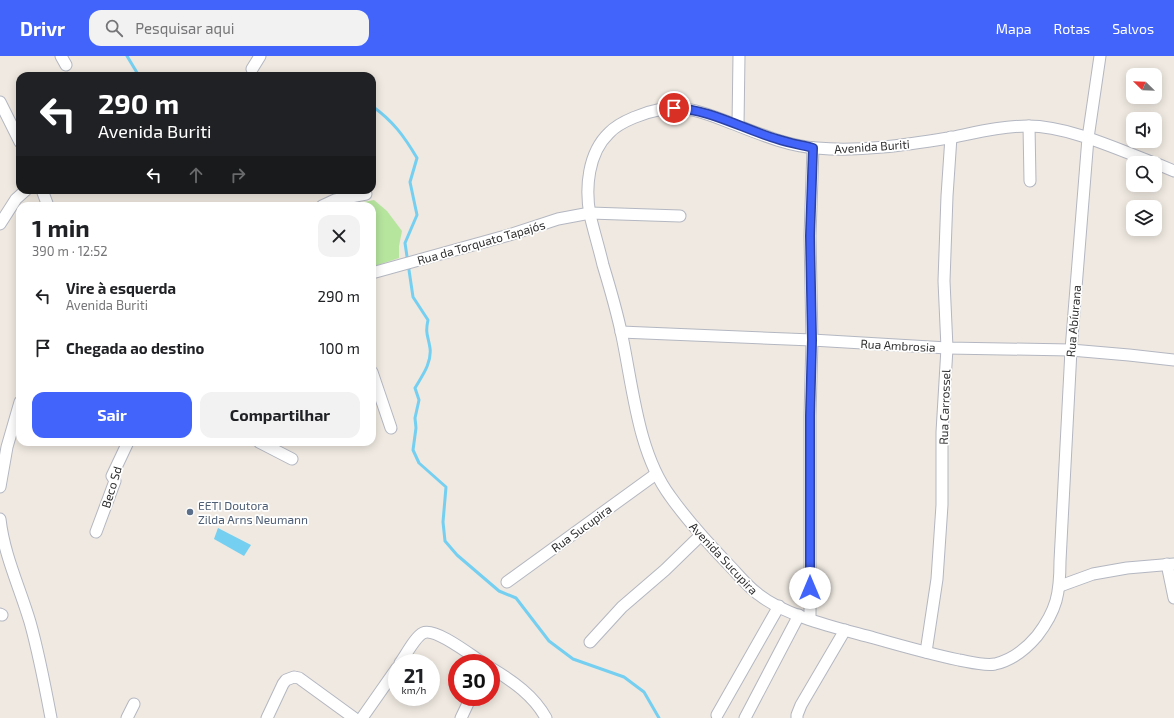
<!DOCTYPE html>
<html lang="pt">
<meta charset="utf-8">
<style>
:root{--surface:#fff;--page:#f2f2f2;--text:#202124;--muted:#757577;--accent:#4264fb}
body{margin:0;font-family:"Exo 2",sans-serif;background:var(--page);color:var(--text);height:100vh;display:flex;flex-direction:column;font-size:15px;white-space:nowrap}
*{box-sizing:border-box;margin:0}
p{font-size:13px;color:var(--muted)}
.icon{flex:none;width:22px;height:22px;fill:none;stroke:currentColor;stroke-width:2;stroke-linecap:round;stroke-linejoin:round}
.map{position:relative;flex:1;overflow:hidden}
.sheet{position:absolute;left:16px;top:146px;width:360px;height:244px;display:flex;flex-direction:column;background:var(--surface);border-radius:12px;box-shadow:0 2px 10px #0003}
.sheet>*{flex:none}
.top-card{position:absolute;left:16px;top:16px;width:360px;height:122px;border-radius:12px;box-shadow:0 2px 10px #0003;background:#202124;color:#fff;overflow:hidden}
.needle{width:26px;rotate:293deg}
.controls{position:absolute;left:1126px;top:12px;display:grid;gap:8px}
.controls a{display:grid;place-items:center;width:36px;height:36px;border-radius:8px;background:var(--surface);box-shadow:0 2px 10px #0003;font-size:20px}
.speed{position:absolute;left:388px;top:598px;display:flex;gap:8px;font-size:20px;font-weight:700;text-align:center}
.speed>*{display:grid;place-content:center;width:52px;height:52px;border-radius:50%;background:var(--surface);box-shadow:0 2px 10px #0003;line-height:1}
.speed small{font-size:10px;font-weight:400}
.speed .limit{border:6px solid #d22;background:#fff;color:#111}
.pin{position:absolute;display:grid;place-items:center;width:34px;height:34px;color:#fff;margin:-17px;border:2px solid #fff;border-radius:50%;box-shadow:0 1px 4px #0007}
.me{position:absolute;width:44px;margin:-22px;rotate:0deg;stroke-linejoin:round;filter:drop-shadow(0 0 3px #0008)}
.turn{display:flex;align-items:center;gap:14px;height:84px;padding:0 16px;font-size:18px}
.turn .icon{width:52px;height:52px;stroke-width:2.5}
.turn b{display:block;font-size:28px;line-height:34px}
.lanes{display:flex;align-items:center;height:38px;padding:0 16px;background:#0003;justify-content:center;gap:20px;direction:ltr}
.lanes .off{opacity:.35}
.round{display:grid;place-items:center;flex:none;width:42px;height:42px;border-radius:12px;background:var(--page)}
.head{display:flex;align-items:center;justify-content:space-between;height:68px;padding:0 16px}
h1{font-size:24px;font-weight:700;line-height:30px}
.action{display:flex;gap:8px;margin-top:auto;padding:8px 16px}
.action a{flex:1;height:46px;border-radius:12px;background:var(--accent);color:#fff;font-size:16px;font-weight:700;line-height:46px;text-align:center}
.action a+a{background:var(--page);color:var(--text)}
ul{padding:0;list-style:none}
li{display:flex;align-items:center;gap:12px;height:52px;padding:0 16px}
li div{flex:1}
li b{display:block;font-size:15px}
li em{font-style:normal}
header{display:flex;align-items:center;gap:24px;box-sizing:border-box;height:56px;padding:0 20px;background:var(--accent);color:#fff}
header strong{font-size:19px}
nav{display:flex;gap:22px;margin-inline-start:auto;font-size:14px}
.search{width:280px;height:36px;background:var(--page);display:flex;align-items:center;gap:10px;box-sizing:border-box;padding:0 14px;border-radius:12px;color:var(--muted);font-size:15px}
.map>svg:first-child{display:block}
</style>
<header>
<strong>Drivr</strong>
<div class="search"><svg class="icon" aria-label="search" viewBox="0 0 24 24"><circle cx="10" cy="10" r="6"/><path d="M15 15l6 6"/></svg>Pesquisar aqui</div>
<nav><a>Mapa</a><a>Rotas</a><a>Salvos</a></nav>
</header>
<div class="map">
<svg width="1174" height="662" viewBox="0 0 1174 662">
<rect width="100%" height="100%" fill="#efe9e1"/>
<!-- green -->
<polygon fill="#b6e59e" points="374,144 387,155 402,175 399,190 399,202 372,211 372,150 343,150"/>
<!-- water -->
<polygon fill="#75cff0" points="218,472 251,489 244,500 214,483"/>
<g fill="none" stroke-linecap="round" stroke-linejoin="round">
<!-- stream -->
<g stroke="#75cff0" stroke-width="3">
<polyline points="127,0 139,20"/>
<path d="M372,50C393,65 404,80 417,102L410,126L417,159L405,187L413,241L428,264C425,278 428,279 430,292C432,307 422,320 415,332L419,344L415,362L416,372L413,394L419,407L446,431L443,466L445,485L457,499L499,535L516,542L549,585L573,603L624,621L644,636L659,662"/>
</g>
<defs>
<g id="minor">
<polyline points="61,0 66,9"/>
<path d="M1100,0L1088,82L1071,294L1060,505C1060,537 1057,554 1037,580C1026,593 1013,604 995,608C984,610 970,606 959,604C930,598 902,590 874,582C838,572 787,561 758,538C746,529 737,517 727,507C707,486 687,464 670,440C638,397 633,332 622,280C617,256 610,232 603,209C599,192 594,176 590,159C585,132 588,97 609,77C620,65 646,56 662,53C684,49 705,57 726,65C755,76 786,90 817,92C860,96 905,89 948,82C974,77 1001,70 1028,70C1068,70 1117,93 1154,107"/>
<polyline points="252,13 260,0"/>
<polyline points="0,46 20,86"/>
<polyline points="738,69 739,0"/>
<polyline points="1029,70 1030,125"/>
<polyline points="1155,107 1174,115"/>
<polyline points="42,134 48,150"/>
<polyline points="322,150 335,144 366,138"/>
<polyline points="0,168 16,143 26,134"/>
<polyline points="372,217 509,179 558,163 590,157 680,160"/>
<polyline points="621,276 812,284 947,292 1071,294 1129,299 1174,304"/>
<polyline points="372,316 391,372"/>
<polyline points="259,386 292,403"/>
<polyline points="0,431 7,391 20,346"/>
<path d="M0,463C4,499 20,532 30,566C39,598 45,630 51,662"/>
<polyline points="96,476 115,425 112,420 128,386"/>
<polyline points="1167,508 1174,542"/>
<polyline points="507,526 656,418"/>
<polyline points="1060,530 1093,518 1127,512 1174,508"/>
<polyline points="0,558 2,559"/>
<polyline points="810,563 810,360 812,284 810,180 813,92"/>
<polyline points="590,586 622,551 665,514 701,479"/>
<polyline points="926,596 937,523 942,449 942,376 947,292 944,225 947,140 951,81"/>
<path d="M400,607C406,599 415,581 423,577C435,571 472,600 483,607"/>
<path d="M491,612C513,625 534,640 546,662"/>
<polyline points="717,659 779,550"/>
<polyline points="127,662 134,648"/>
<polyline points="267,662 283,628 286,624 294,621 299,622 354,662"/>
<polyline points="362,662 397,612"/>
<polyline points="461,662 471,641"/>
<polyline points="745,662 799,559"/>
<polyline points="797,662 797,659 801,649 845,574"/>
</g>
</defs>
<!-- minor casing -->
<use href="#minor" stroke="#b4b7c1" stroke-width="13"/>
<!-- minor -->
<use href="#minor" stroke="#fff" stroke-width="11"/>
</g>
<g fill="none" stroke-linecap="round" stroke-linejoin="round">
<defs>
<path id="route" d="M674,52C709,53 743,73 777,83C789,87 801,89 813,92L810,180L812,284L810,360V532"/>
</defs>
<!-- route casing -->
<use href="#route" stroke="#2b41a3" stroke-width="10"/>
<!-- route -->
<use href="#route" stroke="#4264fb" stroke-width="7"/>
</g>
<!-- markers -->
<circle fill="#5c6f8a" stroke="#fff" stroke-width="1.5" cx="190" cy="456" r="4"/>
<g text-anchor="middle" dominant-baseline="central" stroke-width="3.5" stroke-linejoin="round" paint-order="stroke">
<!-- street labels -->
<g font-size="12" fill="#2e2e2e" stroke="#fff">
<text transform="translate(872 90) rotate(-4)">Avenida Buriti</text>
<text transform="translate(481 186) rotate(-16)">Rua da Torquato Tapajós</text>
<text transform="translate(1073 265) rotate(-85)">Rua Abíurana</text>
<text transform="translate(898 289) rotate(3)">Rua Ambrosia</text>
<text transform="translate(944 351) rotate(-88)">Rua Carrossel</text>
<text transform="translate(111 431) rotate(-73)">Beco Sd</text>
<text transform="translate(581 472) rotate(-36)">Rua Sucupira</text>
<text transform="translate(724 502) rotate(47)">Avenida Sucupira</text>
</g>
<!-- service labels -->
<g font-size="12" fill="#4e5e75" stroke="#fff" text-anchor="start">
<text x="198" y="449">EETI Doutora<tspan x="198" dy="14">Zilda Arns Neumann</tspan></text>
</g>
</g>
</svg>
<div class="controls">
<a><svg class="needle" viewBox="-14 -14 28 28"><path d="M0-13l5 13h-10z" fill="#e53935"/><path d="M0 13l5-13h-10z" fill="#757577"/></svg></a>
<a><svg class="icon" aria-label="sound" viewBox="0 0 24 24"><path d="M4 9h4l5-4v14l-5-4H4zM17 9q2 3 0 6"/></svg></a>
<a><svg class="icon" aria-label="search" viewBox="0 0 24 24"><circle cx="10" cy="10" r="6"/><path d="M15 15l6 6"/></svg></a>
<a><svg class="icon" aria-label="layers" viewBox="0 0 24 24"><path d="M12 4l9 5-9 5-9-5zM3 14l9 5 9-5"/></svg></a>
</div>
<div class="speed"><div>21<small>km/h</small></div><div class="limit">30</div></div>
<div class="pin" style="left:674px;top:52px;background:#d93025"><svg class="icon" aria-label="arrive" viewBox="0 0 24 24"><path d="M6 21V4h12l-3 4 3 4H6"/></svg></div>
<svg class="me" style="left:810px;top:532px" viewBox="-20 -20 40 40"><circle r="19" fill="#fff"/><path d="M0-13L10 11 0 6-10 11z" fill="#4264fb"/></svg>
<div class="top-card">
<div class="turn"><svg class="icon" aria-label="left" viewBox="0 0 24 24"><path d="M17 20v-9H6M10 6l-5 5 5 5"/></svg><div><b>290 m</b>Avenida Buriti</div></div>
<div class="lanes"><svg class="icon" aria-label="left" viewBox="0 0 24 24"><path d="M17 20v-9H6M10 6l-5 5 5 5"/></svg><svg class="icon off" aria-label="ahead" viewBox="0 0 24 24"><path d="M12 20V5M6 11l6-6 6 6"/></svg><svg class="icon off" aria-label="right" viewBox="0 0 24 24"><path d="M7 20v-9h11M14 6l5 5-5 5"/></svg></div>
</div>
<section class="sheet">
<div class="head"><div><h1>1 min</h1><p>390 m · 12:52</p></div><a class="round"><svg class="icon" aria-label="close" viewBox="0 0 24 24"><path d="M6 6l12 12M18 6L6 18"/></svg></a></div>
<ul>
<li><svg class="icon" aria-label="left" viewBox="0 0 24 24"><path d="M17 20v-9H6M10 6l-5 5 5 5"/></svg><div><b>Vire à esquerda</b><p>Avenida Buriti</p></div><em>290 m</em></li>
<li><svg class="icon" aria-label="arrive" viewBox="0 0 24 24"><path d="M6 21V4h12l-3 4 3 4H6"/></svg><div><b>Chegada ao destino</b></div><em>100 m</em></li>
</ul>
<div class="action"><a>Sair</a><a>Compartilhar</a></div>
</section>
</div>
